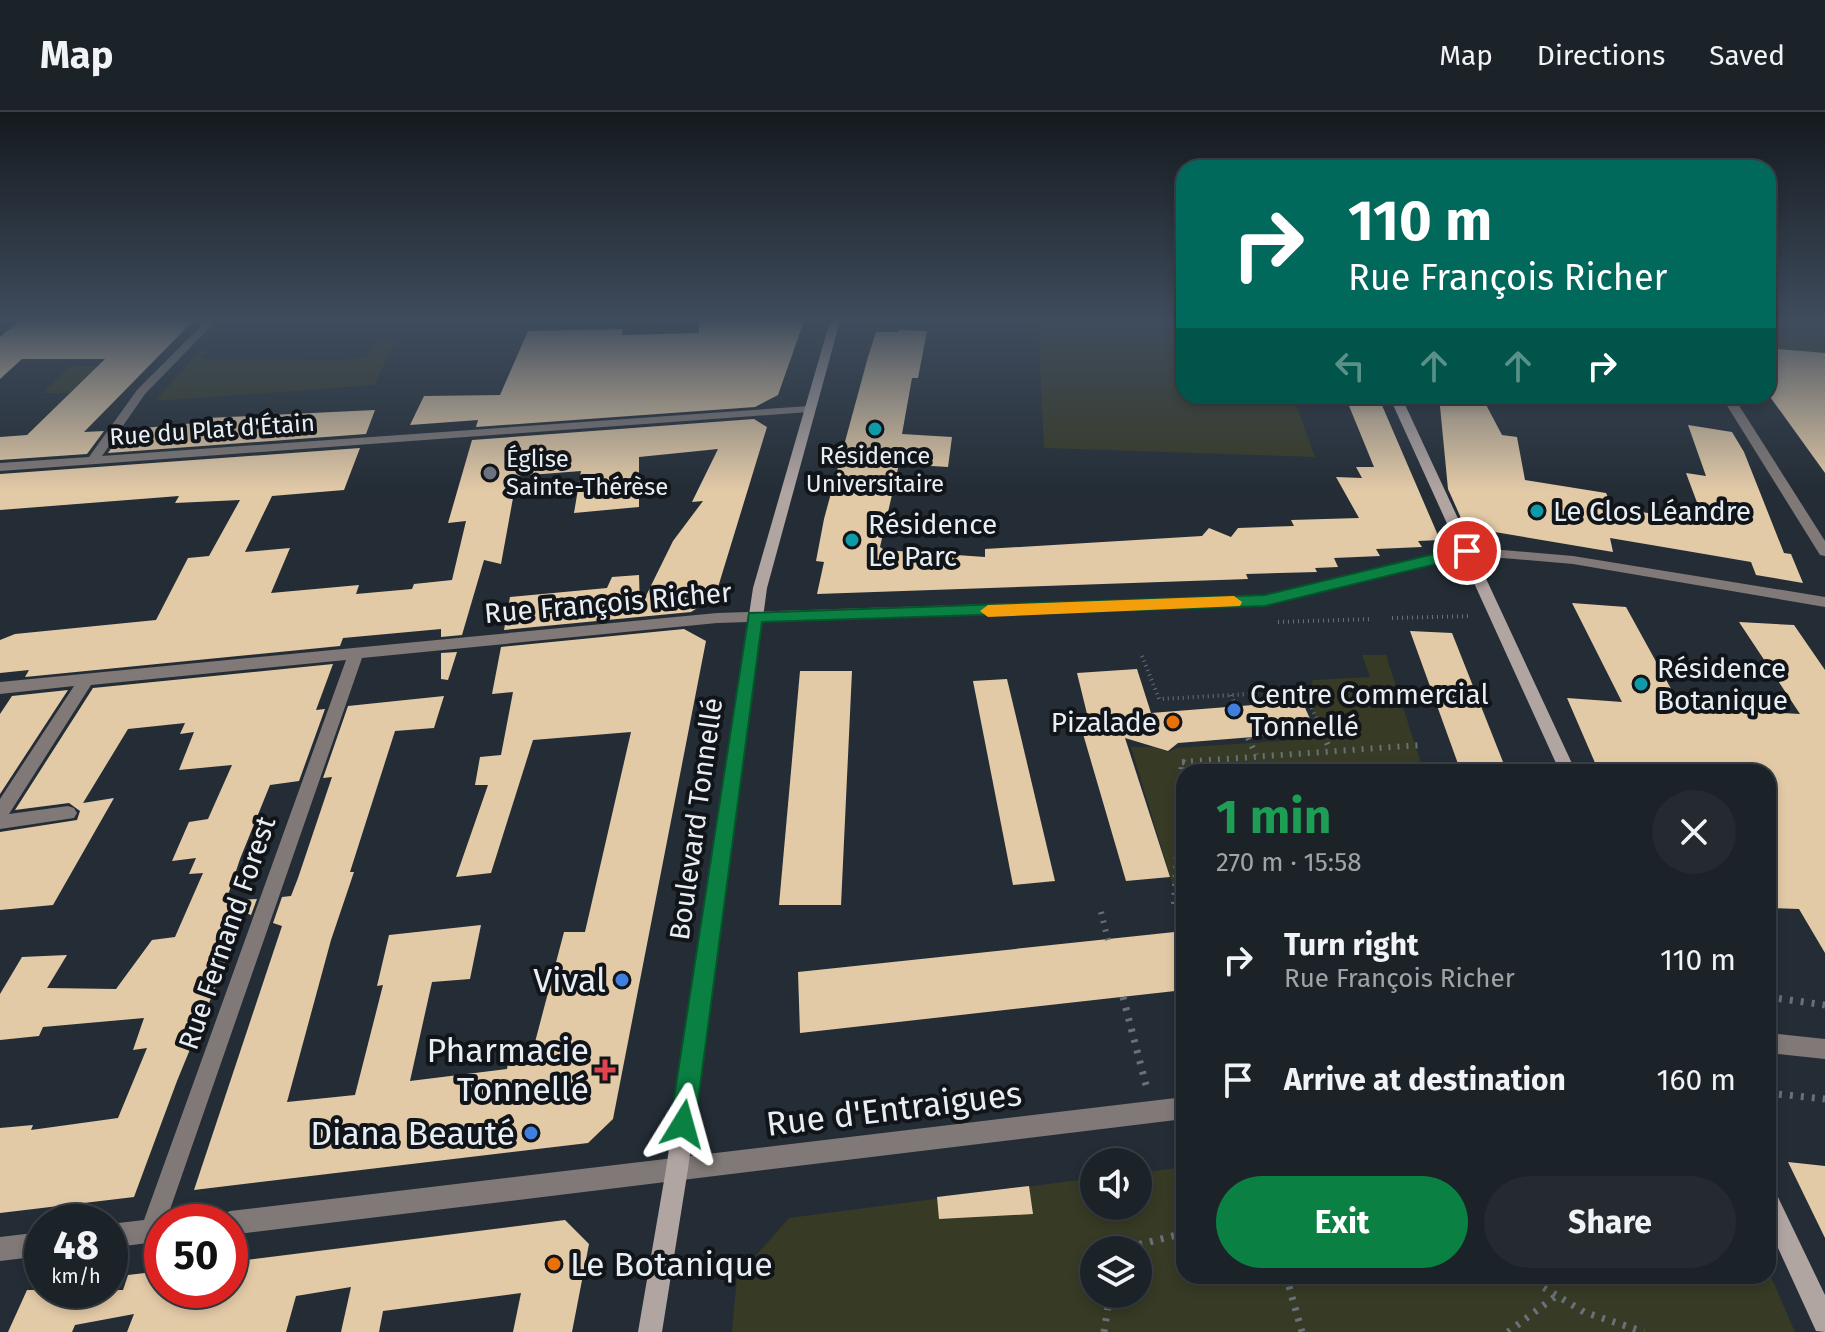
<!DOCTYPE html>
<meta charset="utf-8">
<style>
:root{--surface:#1b2228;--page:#242a30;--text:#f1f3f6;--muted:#a0a4a8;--line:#393f45;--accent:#0b8043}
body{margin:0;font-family:"Fira Sans",sans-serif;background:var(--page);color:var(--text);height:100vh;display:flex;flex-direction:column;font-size:30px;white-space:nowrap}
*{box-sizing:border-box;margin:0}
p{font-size:26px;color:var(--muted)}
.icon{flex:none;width:44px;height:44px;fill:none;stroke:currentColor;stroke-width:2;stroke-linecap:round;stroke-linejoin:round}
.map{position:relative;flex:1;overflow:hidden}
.side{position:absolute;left:1176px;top:652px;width:600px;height:520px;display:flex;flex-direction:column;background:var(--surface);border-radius:24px;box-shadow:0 4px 12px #0003,0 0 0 2px var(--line)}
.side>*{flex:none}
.guide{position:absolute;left:1176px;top:48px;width:600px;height:244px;border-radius:24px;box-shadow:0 4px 12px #0003,0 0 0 2px var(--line);background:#00695c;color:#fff;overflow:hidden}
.buttons{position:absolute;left:1080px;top:1036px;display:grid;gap:16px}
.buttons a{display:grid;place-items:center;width:72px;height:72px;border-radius:50%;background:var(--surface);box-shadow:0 4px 12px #0003,0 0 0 2px var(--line);font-size:40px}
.speed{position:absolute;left:24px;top:1092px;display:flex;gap:16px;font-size:40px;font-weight:700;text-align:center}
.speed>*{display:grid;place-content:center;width:104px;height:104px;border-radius:50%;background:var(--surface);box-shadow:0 4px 12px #0003,0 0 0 2px var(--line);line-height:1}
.speed small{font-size:20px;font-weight:400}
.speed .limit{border:12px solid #d22;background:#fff;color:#111}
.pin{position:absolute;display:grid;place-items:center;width:68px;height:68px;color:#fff;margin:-34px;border:4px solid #fff;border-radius:50%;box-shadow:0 2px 8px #0007}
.me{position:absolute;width:88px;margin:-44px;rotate:8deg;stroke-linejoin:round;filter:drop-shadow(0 0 6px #0008)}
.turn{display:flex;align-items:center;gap:28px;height:168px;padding:0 40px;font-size:36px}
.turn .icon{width:104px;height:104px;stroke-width:2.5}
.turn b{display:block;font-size:56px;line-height:68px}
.lanes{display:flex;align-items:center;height:76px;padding:0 40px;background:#0003;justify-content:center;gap:40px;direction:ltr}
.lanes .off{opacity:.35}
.round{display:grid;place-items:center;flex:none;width:84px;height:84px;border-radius:42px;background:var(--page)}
.head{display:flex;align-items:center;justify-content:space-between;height:136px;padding:0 40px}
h1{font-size:48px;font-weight:700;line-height:60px;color:#1e9e55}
.primary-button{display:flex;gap:16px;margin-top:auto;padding:16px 40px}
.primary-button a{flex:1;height:92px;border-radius:48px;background:var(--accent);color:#fff;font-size:32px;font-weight:700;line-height:92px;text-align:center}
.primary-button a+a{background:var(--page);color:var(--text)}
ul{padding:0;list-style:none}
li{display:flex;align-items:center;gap:24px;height:120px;padding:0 40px}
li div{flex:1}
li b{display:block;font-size:30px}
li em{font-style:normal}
header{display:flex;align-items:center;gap:48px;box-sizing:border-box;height:112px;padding:0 40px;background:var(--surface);border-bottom:2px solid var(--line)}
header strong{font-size:38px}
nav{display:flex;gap:44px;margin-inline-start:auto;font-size:28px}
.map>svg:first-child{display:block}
</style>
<header>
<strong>Map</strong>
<nav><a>Map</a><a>Directions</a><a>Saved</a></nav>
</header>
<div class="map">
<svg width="1825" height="1220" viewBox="0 0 1825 1220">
<rect width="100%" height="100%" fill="#242d36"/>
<!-- green -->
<g fill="#373a24" fill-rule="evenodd">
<polygon points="1038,209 1184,209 1184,284 1293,284 1315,345 1044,336"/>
<polygon points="1768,209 1825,209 1825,241 1768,242"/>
<polygon points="395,230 374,273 155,289 200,239 206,239 200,247 344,248 367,245 377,231"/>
<polygon points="71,254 98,255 70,281 43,281"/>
<polygon points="1362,543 1386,543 1424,660 1184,660 1184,786 1177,787 1131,635 1155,635 1168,640 1177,636 1324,626 1307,585 1313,568 1370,565"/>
<path d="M1184,1055V1164H1768V1158L1795,1220H732L737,1165L789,1106L1094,1066V1094H1138V1061ZM1094,1138H1138V1182H1094Z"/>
</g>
<!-- building -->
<g fill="#e3caa7">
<polygon points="19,209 193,209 84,320 104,319 87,342 0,348 0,325 27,323 105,247 22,247 0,267 0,225"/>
<polygon points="699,209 804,209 778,283 755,295 476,315 478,308 410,313 424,284 500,283 528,219 623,217 622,223 699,221"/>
<polygon points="899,218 927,219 918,266 912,266 902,322 952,325 948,355 899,352 880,435 884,438 985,445 985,437 1202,424 1209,416 1231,425 1238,416 1294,414 1291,408 1359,406 1336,365 1362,366 1356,355 1374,355 1345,284 1378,284 1440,428 1418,429 1422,435 1376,437 1380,444 1334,446 1338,455 1315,456 1317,460 1246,462 1248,467 817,482 824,450 816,449 824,407 868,245 876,220 898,220"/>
<polygon points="1768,236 1825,241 1825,361 1768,282"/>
<polygon points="1439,284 1483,287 1502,323 1517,325 1525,368 1606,381 1613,396 1704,409 1686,361 1706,364 1688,313 1732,320 1744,340 1784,441 1791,442 1803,471 1756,463 1751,450 1675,437 1610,426 1613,440 1465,415 1448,377"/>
<polygon points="375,298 366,322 108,341 124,318 205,310 207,306"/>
<polygon points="754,307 767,315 715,485 691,500 504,518 510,485 607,476 612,465 639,463 640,496 673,429 703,389 692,390 718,337 639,345 639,395 574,401 581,359 517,364 501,452 484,448 462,523 441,525 441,517 343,526 340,534 25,565 29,558 0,561 0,528 15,522 156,508 188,446 209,444 240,388 175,391 179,384 0,398 0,362 360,336 344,378 272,384 245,440 290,436 271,481 359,473 356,482 412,477 414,472 452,468 466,409 448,411 472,328"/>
<polygon points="1572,491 1626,495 1681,595 1800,602 1739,510 1794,513 1825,558 1825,841 1799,797 1768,796 1768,660 1599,660 1567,586 1622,590"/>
<polygon points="684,517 706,529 613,1007 588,1031 194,1078 282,814 273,811 282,785 291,784 298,766 332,665 323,666 348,594 444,584 434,616 395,619 350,760 354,760 331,828 287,990 355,983 383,873 377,874 389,823 481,813 470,867 432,870 410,969 507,957 508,952 529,953 564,820 585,820 631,620 533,628 491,761 456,765 488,673 475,673 480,645 501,643 513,580 492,582 501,535"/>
<polygon points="1410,519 1452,521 1507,660 1461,660"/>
<polygon points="457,540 448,568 441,567 441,541"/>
<polygon points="333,552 316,598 325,597 299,669 270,673 240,747 226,789 257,787 251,803 246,801 177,969 134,1085 0,1101 0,1016 33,1013 31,1018 118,1006 147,936 133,938 144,906 43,915 39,924 0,928 0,882 22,845 67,843 47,876 116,877 152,828 175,825 203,761 189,762 196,746 172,749 189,710 208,707 232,653 179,658 194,620 180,622 185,611 128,617 83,691 114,686 53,793 0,798 0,720 77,708 80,699 69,691 15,698 93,576"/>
<polygon points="1137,557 1151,601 1302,589 1316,620 1178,631 1168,639 1125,626 1170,765 1126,769 1081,615 1090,614 1077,561"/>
<polygon points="800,559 852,559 841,793 779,793"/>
<polygon points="1007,567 1018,613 1055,769 1013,773 973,569"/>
<polygon points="68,578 0,682 0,602 12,584"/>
<polygon points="1184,819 1184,878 800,921 798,860"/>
<polygon points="1788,1050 1825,1054 1825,1126"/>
<polygon points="1029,1074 1033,1102 939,1107 937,1085"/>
<polygon points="565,1108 589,1132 572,1220 513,1220 521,1181 383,1199 379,1220 341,1220 351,1175 296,1184 286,1220 127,1220 134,1202 75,1213 72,1220 8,1220 27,1178 123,1178 128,1163 162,1159 162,1178 230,1178 230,1150"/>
</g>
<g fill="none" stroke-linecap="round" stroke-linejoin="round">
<!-- path-far2 -->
<g stroke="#687078" stroke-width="4" stroke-dasharray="1 4" stroke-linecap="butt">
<polyline points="1392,506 1472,504"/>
<polyline points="1278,510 1373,507"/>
<polyline points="1142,544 1159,587 1304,579 1317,608"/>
<polyline points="1231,583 1236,594"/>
</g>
<!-- path-far1 -->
<g stroke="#687078" stroke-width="6" stroke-dasharray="2 7" stroke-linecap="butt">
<polyline points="1316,606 1330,638"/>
<polyline points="1248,626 1256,643"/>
<polyline points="1182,650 1421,633"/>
<polyline points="1183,650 1208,660"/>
<polyline points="1174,792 1182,650"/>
<polyline points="1101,800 1108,828"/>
</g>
<!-- path -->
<g stroke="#687078" stroke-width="7" stroke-dasharray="3 8" stroke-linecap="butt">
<polyline points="1123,885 1146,973"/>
<polyline points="1768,885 1825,893"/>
<polyline points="1768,981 1825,987"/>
<polyline points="1118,1138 1184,1121"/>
<polyline points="1286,1164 1302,1220"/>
<polyline points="1525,1164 1584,1200 1644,1220"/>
<polyline points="1104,1220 1110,1182"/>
<polyline points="1508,1220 1556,1184"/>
</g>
<!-- street -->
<g fill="#807977" fill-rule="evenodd">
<polygon points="206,209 216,209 145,282 102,344 809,294 815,297 809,300 0,359 0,351 89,345 137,278"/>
<polygon points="1721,284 1733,284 1825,429 1825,444 1820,443"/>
<polygon points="1467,435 1573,444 1825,485 1825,495 1573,452 1467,443 1265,493 717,511 362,546 166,1109 168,1110 162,1110 162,1129 110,1136 110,1112 144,1108 346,548 91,573 9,702 68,694 74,696 77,701 74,706 0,717 0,687 74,574 0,582 0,570 717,501 1265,483"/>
<polygon points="1768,921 1825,927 1825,947 1768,941"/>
<polygon points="1184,985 1184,1007 230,1123 230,1110 219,1110 222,1103 230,1099"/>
<polygon points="42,1120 42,1144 0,1149 0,1125"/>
</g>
<!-- secondary -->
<g fill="#b1a5a2" fill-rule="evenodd">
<polygon points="830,209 840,209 767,476 688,1057 662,1220 638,1220 666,1057 753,476"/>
<polygon points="1389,284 1401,284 1576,660 1560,660"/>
<polygon points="1768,1078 1776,1081 1825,1183 1825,1220 1816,1219 1768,1114"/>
</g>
</g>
<!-- sky -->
<linearGradient id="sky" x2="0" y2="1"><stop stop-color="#14191e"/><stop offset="0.55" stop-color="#3f4c5d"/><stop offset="1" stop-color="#3f4c5d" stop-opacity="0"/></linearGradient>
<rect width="1825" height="379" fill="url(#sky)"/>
<!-- route -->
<polygon fill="#0b8043" stroke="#07532c" stroke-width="2" points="1467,434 1473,436 1473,443 1265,494 762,510 695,1012 692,1020 683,1024 674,1020 670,1012 749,501 1265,483"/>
<!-- slow -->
<polygon fill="#f59e0b" points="1234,484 1242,490 1240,494 988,505 980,499 988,493"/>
<!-- markers -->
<g fill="#0f9aa8" stroke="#111519" stroke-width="3">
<circle cx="875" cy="317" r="8"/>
<circle cx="1537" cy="399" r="8"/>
<circle cx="852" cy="428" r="8"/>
<circle cx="1641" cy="572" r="8"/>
</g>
<circle fill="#6b7280" stroke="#111519" stroke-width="3" cx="490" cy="361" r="8"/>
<g fill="#3f7fe0" stroke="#111519" stroke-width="3">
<circle cx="1234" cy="598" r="8"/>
<circle cx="622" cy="868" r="8"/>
<circle cx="531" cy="1021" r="8"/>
</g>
<g fill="#e8710a" stroke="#111519" stroke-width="3">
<circle cx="1173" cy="610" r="8"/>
<circle cx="554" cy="1152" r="8"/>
</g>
<path fill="#e0444e" stroke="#111519" stroke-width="3" d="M601 946h8v8h8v8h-8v8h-8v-8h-8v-8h8z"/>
<g text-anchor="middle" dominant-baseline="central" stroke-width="8" stroke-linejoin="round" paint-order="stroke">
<!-- far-street labels -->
<g font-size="24" fill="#e7eef4" stroke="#111519">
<text transform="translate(212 318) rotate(-4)">Rue du Plat d'Étain</text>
</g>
<!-- far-poi labels -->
<g font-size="24" fill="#e7eef4" stroke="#111519">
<text x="875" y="344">Résidence<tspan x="875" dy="28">Universitaire</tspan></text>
<text x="506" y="347" text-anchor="start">Église<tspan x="506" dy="28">Sainte-Thérèse</tspan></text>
</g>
<!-- poi labels -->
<g font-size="28" fill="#e7eef4" stroke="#111519" text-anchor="start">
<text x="1553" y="399">Le Clos Léandre</text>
<text x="868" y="412">Résidence<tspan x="868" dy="32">Le Parc</tspan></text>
<text x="1657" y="556">Résidence<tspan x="1657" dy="32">Botanique</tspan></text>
<text x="1250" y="582">Centre Commercial<tspan x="1250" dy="32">Tonnellé</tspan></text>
<text x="1157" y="610" text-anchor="end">Pizalade</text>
</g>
<!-- street labels -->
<g font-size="28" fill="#e7eef4" stroke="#111519">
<text transform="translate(608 491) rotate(-5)">Rue François Richer</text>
<text transform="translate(696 707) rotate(-82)">Boulevard Tonnellé</text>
<text transform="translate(227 821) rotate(-71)">Rue Fernand Forest</text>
</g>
<!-- near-poi labels -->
<g font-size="34" fill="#e7eef4" stroke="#111519" text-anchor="end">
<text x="606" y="868">Vival</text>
<text x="589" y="938">Pharmacie<tspan x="589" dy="39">Tonnellé</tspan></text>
<text x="515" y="1021">Diana Beauté</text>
<text x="570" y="1152" text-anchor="start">Le Botanique</text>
</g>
<!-- near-street labels -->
<g font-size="34" fill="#e7eef4" stroke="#111519">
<text transform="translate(894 997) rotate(-7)">Rue d'Entraigues</text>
</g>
</g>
</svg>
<div class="buttons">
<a><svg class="icon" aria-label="sound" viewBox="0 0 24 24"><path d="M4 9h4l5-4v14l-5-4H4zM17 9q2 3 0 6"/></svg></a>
<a><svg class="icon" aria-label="layers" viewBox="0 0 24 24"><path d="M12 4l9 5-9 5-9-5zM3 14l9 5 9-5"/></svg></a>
</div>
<div class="speed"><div>48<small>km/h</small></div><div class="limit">50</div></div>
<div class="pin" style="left:1467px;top:439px;background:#d93025"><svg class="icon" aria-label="arrive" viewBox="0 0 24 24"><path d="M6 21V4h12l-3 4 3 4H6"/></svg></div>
<svg class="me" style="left:683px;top:1012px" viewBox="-20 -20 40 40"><path d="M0-17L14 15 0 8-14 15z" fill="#0b8043" stroke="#fff" stroke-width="4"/></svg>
<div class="guide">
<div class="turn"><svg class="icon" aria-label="right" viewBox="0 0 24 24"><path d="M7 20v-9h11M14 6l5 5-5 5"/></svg><div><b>110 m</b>Rue François Richer</div></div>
<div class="lanes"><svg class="icon off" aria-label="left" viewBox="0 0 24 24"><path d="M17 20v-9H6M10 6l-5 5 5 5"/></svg><svg class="icon off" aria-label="ahead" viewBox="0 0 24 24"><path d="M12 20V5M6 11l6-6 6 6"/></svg><svg class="icon off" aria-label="ahead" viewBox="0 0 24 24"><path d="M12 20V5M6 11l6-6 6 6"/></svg><svg class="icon" aria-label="right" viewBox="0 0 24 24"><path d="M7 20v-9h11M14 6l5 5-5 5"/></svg></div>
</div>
<section class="side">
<div class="head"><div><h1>1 min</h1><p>270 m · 15:58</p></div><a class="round"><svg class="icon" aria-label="close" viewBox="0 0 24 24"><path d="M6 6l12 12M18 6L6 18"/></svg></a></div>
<ul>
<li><svg class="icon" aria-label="right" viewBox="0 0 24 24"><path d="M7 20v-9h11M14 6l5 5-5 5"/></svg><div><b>Turn right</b><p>Rue François Richer</p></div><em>110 m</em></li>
<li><svg class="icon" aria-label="arrive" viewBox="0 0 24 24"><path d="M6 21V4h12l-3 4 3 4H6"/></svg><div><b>Arrive at destination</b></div><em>160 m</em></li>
</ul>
<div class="primary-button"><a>Exit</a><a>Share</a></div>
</section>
</div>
